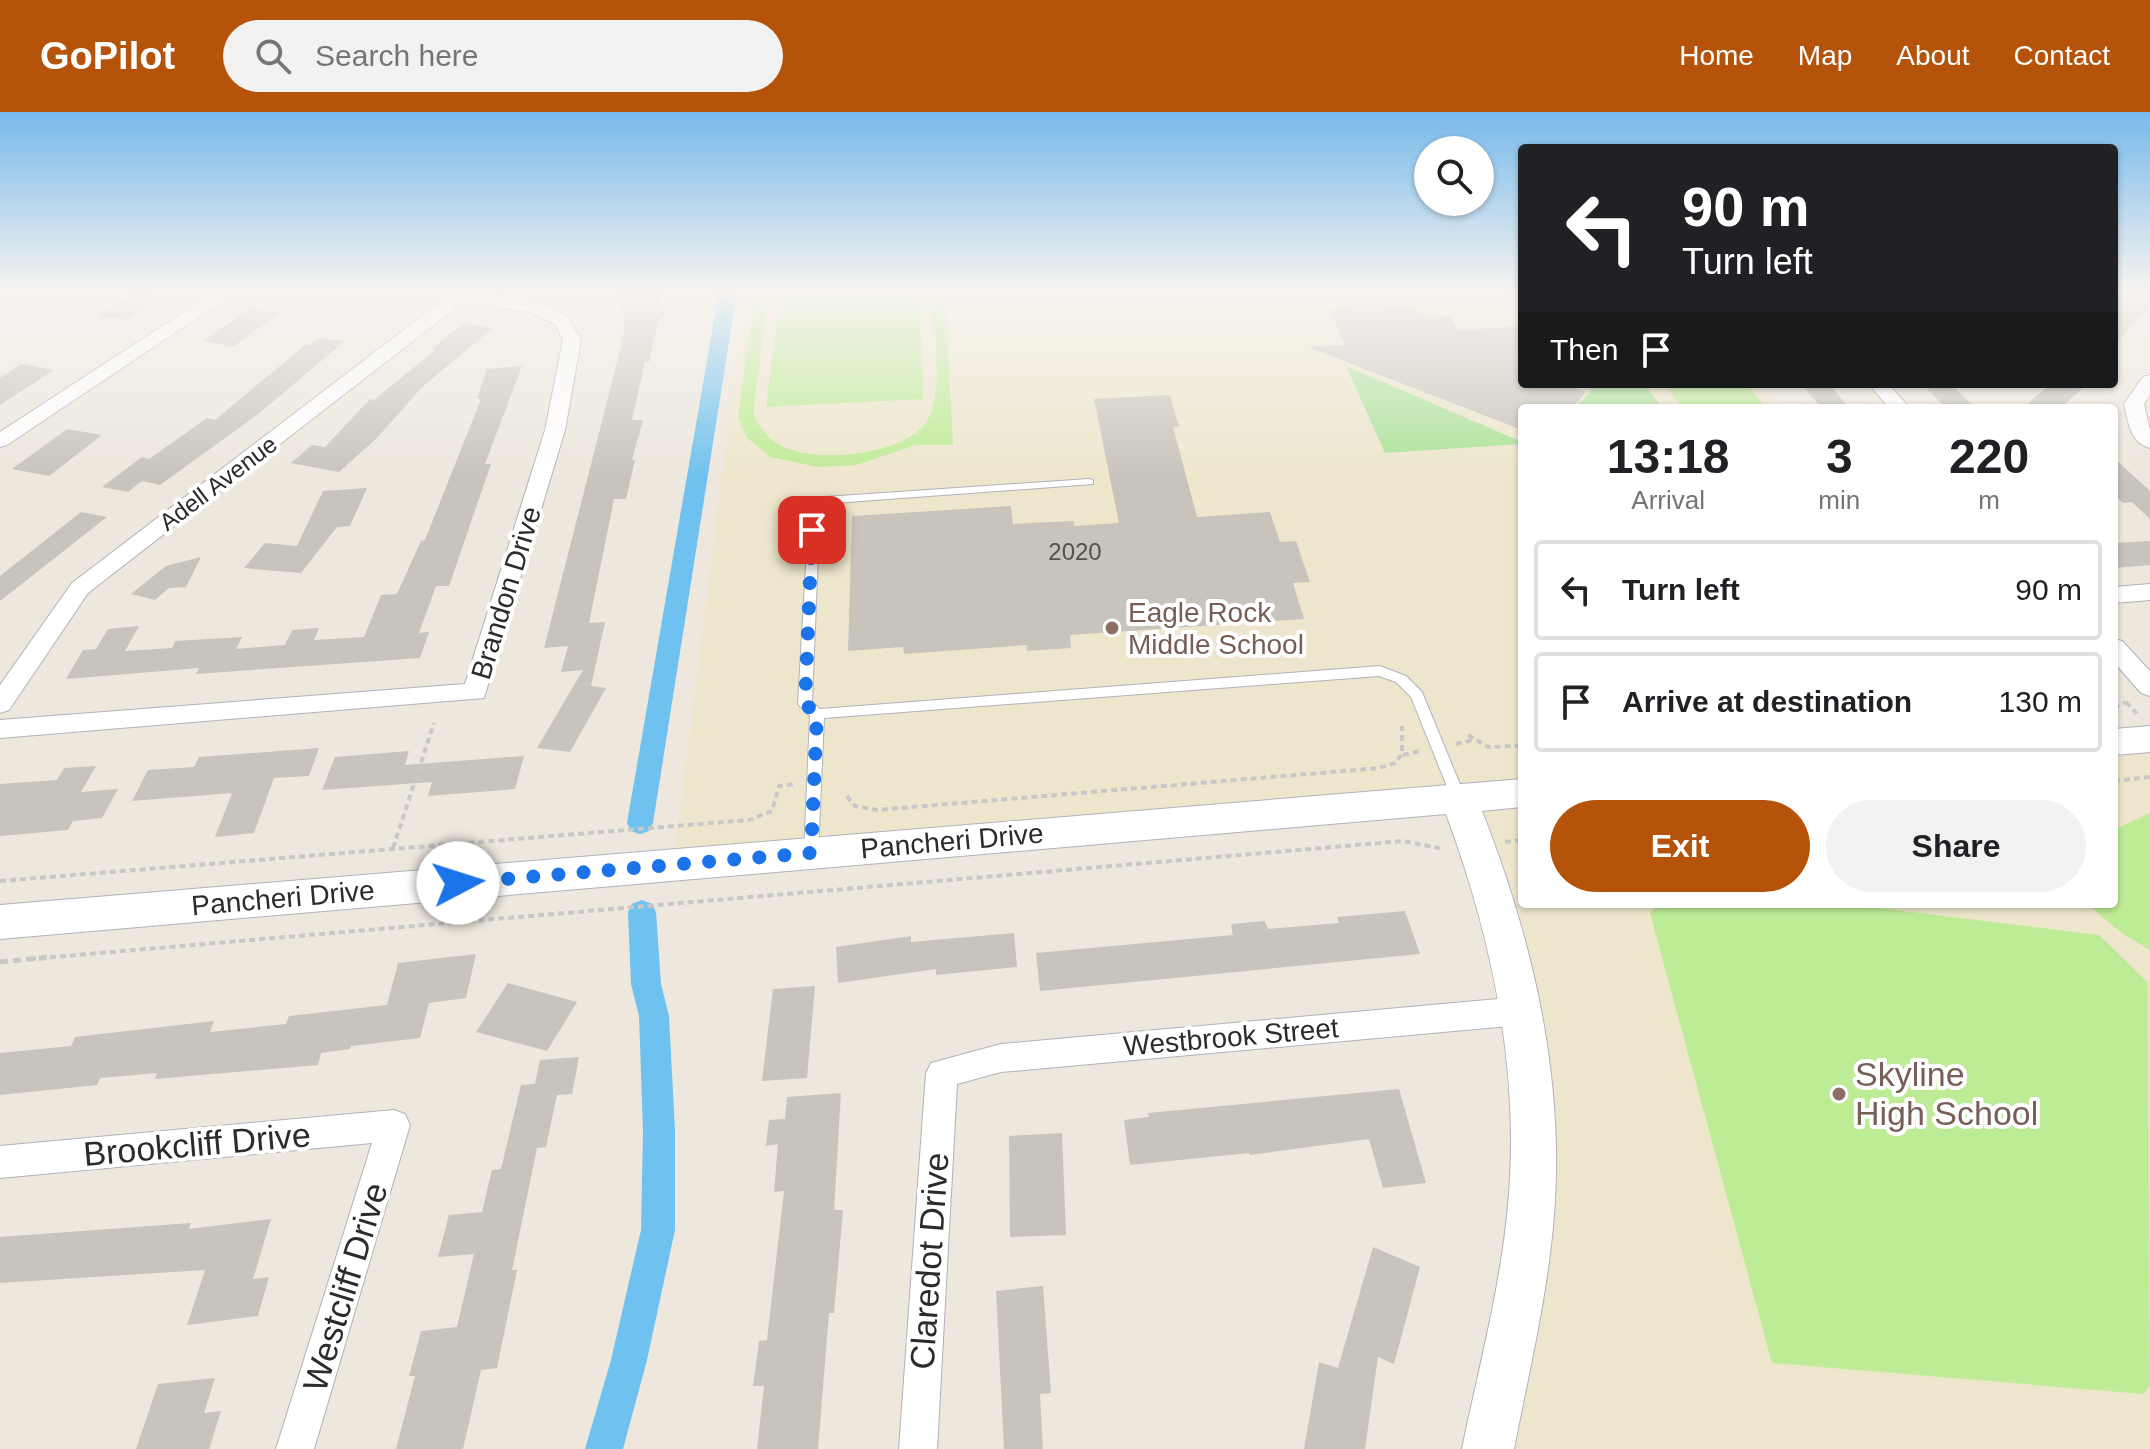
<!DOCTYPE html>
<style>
:root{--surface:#fff;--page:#f2f2f2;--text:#202124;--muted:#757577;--line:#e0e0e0;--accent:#b45309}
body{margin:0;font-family:Helvetica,sans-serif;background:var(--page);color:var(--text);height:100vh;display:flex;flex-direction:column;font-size:30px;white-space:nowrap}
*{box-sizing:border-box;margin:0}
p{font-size:26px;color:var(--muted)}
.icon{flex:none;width:44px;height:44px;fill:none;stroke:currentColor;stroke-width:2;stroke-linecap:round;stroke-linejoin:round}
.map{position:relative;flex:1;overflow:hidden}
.details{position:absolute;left:1518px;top:292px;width:600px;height:504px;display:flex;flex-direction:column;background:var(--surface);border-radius:8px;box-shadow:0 2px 6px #0004}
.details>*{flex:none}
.guide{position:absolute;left:1518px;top:32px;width:600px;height:244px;border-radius:8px;box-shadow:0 2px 6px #0004;background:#202124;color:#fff;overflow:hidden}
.tools{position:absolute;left:1414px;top:24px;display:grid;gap:16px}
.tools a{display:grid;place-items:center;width:80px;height:80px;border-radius:50%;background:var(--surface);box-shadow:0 2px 6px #0004;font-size:40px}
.pin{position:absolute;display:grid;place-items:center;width:68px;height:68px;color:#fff;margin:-34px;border-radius:16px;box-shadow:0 4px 12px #0006}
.me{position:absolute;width:88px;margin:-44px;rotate:85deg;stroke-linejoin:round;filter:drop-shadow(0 0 6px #0008)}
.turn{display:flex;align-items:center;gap:28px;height:168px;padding:0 32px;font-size:36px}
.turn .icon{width:104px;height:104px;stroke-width:2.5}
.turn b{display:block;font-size:56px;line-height:68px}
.then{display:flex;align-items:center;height:76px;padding:0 32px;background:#0003;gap:16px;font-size:30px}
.eta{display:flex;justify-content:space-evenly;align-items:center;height:136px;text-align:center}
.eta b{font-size:48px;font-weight:800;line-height:56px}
.button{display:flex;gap:16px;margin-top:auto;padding:16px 32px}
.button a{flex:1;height:92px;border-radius:48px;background:var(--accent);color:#fff;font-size:32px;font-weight:800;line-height:92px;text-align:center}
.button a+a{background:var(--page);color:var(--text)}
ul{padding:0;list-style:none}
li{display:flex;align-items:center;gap:24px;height:100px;margin:0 16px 12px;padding:0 16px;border:4px solid var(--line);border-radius:8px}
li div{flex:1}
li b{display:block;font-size:30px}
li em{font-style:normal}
header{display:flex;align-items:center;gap:48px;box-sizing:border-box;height:112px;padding:0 40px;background:var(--accent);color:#fff}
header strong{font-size:38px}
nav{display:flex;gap:44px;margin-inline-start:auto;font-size:28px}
.search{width:560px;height:72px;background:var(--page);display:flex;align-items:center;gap:20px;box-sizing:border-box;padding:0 28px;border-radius:44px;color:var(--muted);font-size:30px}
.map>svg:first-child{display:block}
</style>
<header>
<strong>GoPilot</strong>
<div class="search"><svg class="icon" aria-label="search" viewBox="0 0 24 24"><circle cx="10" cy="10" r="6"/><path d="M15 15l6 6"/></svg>Search here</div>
<nav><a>Home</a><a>Map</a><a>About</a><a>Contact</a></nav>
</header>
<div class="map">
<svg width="2150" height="1337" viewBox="0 0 2150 1337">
<rect width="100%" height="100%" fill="#ede7dd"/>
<!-- education -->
<polygon fill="#eee6cc" points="745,179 1522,179 1522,272 1760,272 1778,296 1522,296 1522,792 2114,792 2114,630 2150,627 2150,1337 1488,1337 1534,1066 1459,686 673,753"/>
<!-- green -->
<g fill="#abe399">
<polygon points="1346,254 1522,330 1522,332 1385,341"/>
<polygon points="1587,272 1645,272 1662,296 1575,296 1591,279"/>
</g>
<!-- pitch -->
<g fill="#beeb95">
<path d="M755,179H769L753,301C759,315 766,325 780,333C813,352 900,344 925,312C946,285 933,213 931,179H945L953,333H916L856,353L817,355L771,345L747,326L738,305Z"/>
<polygon points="780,179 920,179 923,287 766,295"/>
<polygon points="1665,272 1747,272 1766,296 1682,296"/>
<polygon points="2150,701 2150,838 2123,822 2087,792 2114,792 2114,718"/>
<polygon points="1660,792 1845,792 2099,823 2148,871 2150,1273 2144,1282 1772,1251 1650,801"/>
</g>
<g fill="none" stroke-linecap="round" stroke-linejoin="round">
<!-- canal -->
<g fill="#6fc1ef" fill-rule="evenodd">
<polygon points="719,179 737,179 653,711 649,719 640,722 631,719 627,711"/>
<polygon points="642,788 652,792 656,800 661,872 669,904 675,1019 675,1118 647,1248 623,1337 585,1337 611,1248 641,1118 643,1019 639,904 631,872 628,800 632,792"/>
</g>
</g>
<!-- building -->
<g fill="#c8c4bc">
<polygon points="618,179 658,179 665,205 659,206 649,250 645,250 632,308 643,308 632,348 635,348 626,387 614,387 589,511 605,510 591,574 606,576 570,640 537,636 583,558 561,560 568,534 544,536 621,235 625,212"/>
<polygon points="2129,179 2150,179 2150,194 2114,232 2114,192"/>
<polygon points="132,181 161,185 127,208 98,204"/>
<polygon points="1388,190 1390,194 1411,195 1430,205 1450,204 1458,218 1522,214 1522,272 1565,272 1586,280 1572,296 1522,296 1522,318 1308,235 1345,233 1329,198 1342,196 1341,193"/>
<polygon points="250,196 279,201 233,235 203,229"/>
<polygon points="463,211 493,216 423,274 376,327 339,360 291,351 312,333 325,335 370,287 374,288 435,238 432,237"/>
<polygon points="319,226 345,229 257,303 160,373 142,369 128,380 102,375 142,345 149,347 207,306 215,308 305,233 310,233"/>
<polygon points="21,252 54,258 0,293 0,266"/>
<polygon points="522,254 485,352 491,352 449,474 436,474 419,521 429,520 420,546 196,562 199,556 66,567 83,538 96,537 108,517 139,514 125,539 172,536 175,529 242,525 236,537 285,533 292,518 319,516 314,528 364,525 381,483 397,482 421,429 425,428 481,287 477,287 487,257"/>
<polygon points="1801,272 1829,272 1846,292 1820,294"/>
<polygon points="1922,272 1951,272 1975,296 1946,296"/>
<polygon points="2050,272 2087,272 2061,296 2023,296"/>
<polygon points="1170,283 1179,315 1173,315 1197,405 1270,400 1280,430 1296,429 1310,470 1293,471 1304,507 1070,523 1071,536 1027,539 1027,533 904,542 903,535 848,539 852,404 1011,394 1013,412 1074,409 1074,414 1119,411 1094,287"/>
<polygon points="67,317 102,323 49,364 12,357"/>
<polygon points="2114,346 2150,379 2150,407 2132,390 2123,391 2114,382"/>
<polygon points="367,376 350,414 337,415 301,461 244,456 265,431 297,434 323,379"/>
<polygon points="81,400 107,405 0,489 0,464"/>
<polygon points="2150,429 2150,453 2114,456 2114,431"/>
<polygon points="201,445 186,475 169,476 155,488 131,482 166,454"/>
<polygon points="319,636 309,664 274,666 254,721 215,725 232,681 132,689 148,658 194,655 199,645"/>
<polygon points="409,639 405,653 524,644 515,677 428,684 432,670 322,678 335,645"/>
<polygon points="96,654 81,680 118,677 102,706 73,709 68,718 0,724 0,672 57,668 64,656"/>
<polygon points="1405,799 1420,842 1040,879 1036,841 1233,823 1231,812 1265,809 1268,817 1339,811 1337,805"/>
<polygon points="1014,821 1017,855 936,863 936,857 838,871 836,835 911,824 911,830"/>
<polygon points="476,842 466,886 429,891 420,926 351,934 350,937 321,941 318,953 155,967 157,961 100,966 97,973 0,983 0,941 71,934 75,925 214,909 210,920 286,912 289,904 387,893 398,851"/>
<polygon points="508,871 577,890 547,939 476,920"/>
<polygon points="815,874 807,966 762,969 773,877"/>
<polygon points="579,945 572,982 557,983 546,1035 537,1036 512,1158 517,1158 497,1256 481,1258 463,1337 396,1337 415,1264 409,1264 421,1219 457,1215 474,1142 438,1145 449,1103 482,1100 492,1058 501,1057 521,973 535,972 540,948"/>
<polygon points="1399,977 1426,1071 1383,1076 1369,1027 1250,1043 1249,1041 1130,1053 1124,1008 1149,1005 1148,1001"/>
<polygon points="841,981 834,1098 843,1098 834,1201 829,1201 818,1337 757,1337 764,1274 753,1274 759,1229 767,1228 784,1079 774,1080 778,1032 766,1034 769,1008 785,1007 787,985"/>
<polygon points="1062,1021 1066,1123 1010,1125 1009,1024"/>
<polygon points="271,1107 253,1167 269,1165 258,1204 187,1213 205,1158 0,1171 0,1125 191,1111 189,1117"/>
<polygon points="1373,1135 1420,1155 1394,1252 1378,1245 1365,1337 1304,1337 1319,1250 1338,1256"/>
<polygon points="1043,1174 1051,1281 1040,1282 1043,1337 1004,1337 996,1179"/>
<polygon points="215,1266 204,1301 221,1299 209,1337 136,1337 158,1272"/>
</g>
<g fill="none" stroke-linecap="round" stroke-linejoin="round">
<defs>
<polygon id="lane" points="1089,367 1093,368 1093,372 820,392 812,590 820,597 1380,554 1406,564 1422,580 1466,687 1464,691 1454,691 1452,687 1411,585 1396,570 1379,564 824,606 818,741 816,745 811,747 806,745 804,741 810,604 798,592 810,386"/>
<g id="street">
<polygon points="216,179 237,179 7,333 0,335 0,320"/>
<polygon points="455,179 475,179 539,191 568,205 581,228 565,318 484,586 0,626 0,608 465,572 545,318 563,228 555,212 529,200 463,190 88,481 9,598 0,601 0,573 72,471"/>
<path d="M2150,263V283L2144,292L2150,318V336C2130,331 2128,309 2124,292L2143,265Z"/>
<polygon points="1869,272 1888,272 1910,296 1889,296"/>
<polygon points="2150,472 2150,488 2114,491 2114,475"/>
<polygon points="2114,527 2122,529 2150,559 2150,584 2141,581 2114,550"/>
<polygon points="1520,885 1531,889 1535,899 1531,909 1520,913 1001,960 957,972 937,1337 899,1337 926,961 931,951 1001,932"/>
<polygon points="394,998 405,1002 410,1013 314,1337 276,1337 372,1031 0,1066 0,1034"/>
</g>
<g id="secondary">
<polygon points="2150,614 2150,640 2114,643 2114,617"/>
<path d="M1522,667V695L1482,699C1532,826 1565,965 1554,1103C1548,1182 1529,1259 1514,1337H1462C1478,1259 1499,1182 1507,1103C1522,968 1493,828 1446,702L0,827V793Z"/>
</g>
</defs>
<!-- lane casing -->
<use href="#lane" stroke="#b1b1be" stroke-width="2"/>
<!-- street casing -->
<use href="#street" stroke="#b1b1be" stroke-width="2"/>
<!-- secondary casing -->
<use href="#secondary" stroke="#b1b1be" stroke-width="2"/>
<!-- path-far1 -->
<g stroke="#c8c8c8" stroke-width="4" stroke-dasharray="6 4" stroke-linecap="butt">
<polyline points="2126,590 2138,603"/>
<polyline points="2114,596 2126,590"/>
<polyline points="1468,623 1488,635 1522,634"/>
<polyline points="1456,632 1473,628"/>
<polyline points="1403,643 1420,639"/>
<polyline points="2114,669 2150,665"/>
<polyline points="847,684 855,694 877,698 1379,656 1395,651 1402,642 1402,614"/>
<polyline points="1505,730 1522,728"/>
<polyline points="393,736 434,611"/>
<polyline points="0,769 749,708 772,699 779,674 796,672"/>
<polyline points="30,847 1403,729 1444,737"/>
</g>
<!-- path -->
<polyline stroke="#c8c8c8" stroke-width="5" stroke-dasharray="8 5" stroke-linecap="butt" points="0,850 53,845"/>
<!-- lane -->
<use href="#lane" fill="#fff" fill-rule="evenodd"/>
<!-- street -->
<use href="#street" fill="#fff" fill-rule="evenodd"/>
<!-- secondary -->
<use href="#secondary" fill="#fff" fill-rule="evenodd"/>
</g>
<!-- sky -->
<linearGradient id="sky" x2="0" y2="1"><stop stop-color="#77b9eb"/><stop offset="0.49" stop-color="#f7f4f0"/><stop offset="1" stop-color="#f7f4f0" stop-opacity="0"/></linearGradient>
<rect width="2150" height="366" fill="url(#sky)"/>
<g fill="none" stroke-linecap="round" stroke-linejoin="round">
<!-- route -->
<polyline stroke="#1a73e8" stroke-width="14" stroke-dasharray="0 25.2" points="458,771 811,741 817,602 805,592 812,418"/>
</g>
<!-- markers -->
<g fill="#8d6e63" stroke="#fff" stroke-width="3">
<circle cx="1112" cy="516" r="8"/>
<circle cx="1839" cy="982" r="8"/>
</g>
<g text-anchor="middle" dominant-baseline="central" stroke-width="8" stroke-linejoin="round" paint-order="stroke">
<!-- far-street labels -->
<g font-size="24" fill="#2b2b2b" stroke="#fff">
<text transform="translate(218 371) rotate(-37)">Adell Avenue</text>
</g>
<!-- number labels -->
<g font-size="24" fill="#52514f">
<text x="1075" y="439">2020</text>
</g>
<!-- street labels -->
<g font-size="28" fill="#2b2b2b" stroke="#fff">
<text transform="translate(506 481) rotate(-73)">Brandon Drive</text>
<text transform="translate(952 729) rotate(-5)">Pancheri Drive</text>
<text transform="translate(283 786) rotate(-5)">Pancheri Drive</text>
<text transform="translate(1231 925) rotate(-5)">Westbrook Street</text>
</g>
<!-- education labels -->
<g font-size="28" fill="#785e54" stroke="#fff" text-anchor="start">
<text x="1128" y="500">Eagle Rock<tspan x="1128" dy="32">Middle School</tspan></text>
</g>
<!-- near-education labels -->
<g font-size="34" fill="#785e54" stroke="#fff" text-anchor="start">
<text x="1855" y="962">Skyline<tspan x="1855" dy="39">High School</tspan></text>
</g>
<!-- near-street labels -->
<g font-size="34" fill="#2b2b2b" stroke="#fff">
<text transform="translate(197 1032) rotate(-5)">Brookcliff Drive</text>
<text transform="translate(929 1149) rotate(-86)">Claredot Drive</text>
<text transform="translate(345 1175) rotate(-73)">Westcliff Drive</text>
</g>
</g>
</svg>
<div class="tools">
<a><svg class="icon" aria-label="search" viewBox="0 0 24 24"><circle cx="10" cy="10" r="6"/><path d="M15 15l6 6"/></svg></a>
</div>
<div class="pin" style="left:812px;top:418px;background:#d93025"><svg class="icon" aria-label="arrive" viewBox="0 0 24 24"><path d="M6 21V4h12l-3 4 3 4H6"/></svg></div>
<svg class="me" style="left:458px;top:771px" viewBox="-20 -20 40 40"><circle r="19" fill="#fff"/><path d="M0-13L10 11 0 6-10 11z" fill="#1a73e8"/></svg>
<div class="guide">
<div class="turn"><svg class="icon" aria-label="left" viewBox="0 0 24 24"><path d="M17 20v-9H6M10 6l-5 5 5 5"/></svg><div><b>90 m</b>Turn left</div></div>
<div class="then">Then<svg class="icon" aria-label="arrive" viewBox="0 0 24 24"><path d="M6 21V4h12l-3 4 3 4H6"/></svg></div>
</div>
<section class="details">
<div class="eta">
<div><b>13:18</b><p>Arrival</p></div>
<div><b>3</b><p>min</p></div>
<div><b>220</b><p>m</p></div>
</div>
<ul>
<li><svg class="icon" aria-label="left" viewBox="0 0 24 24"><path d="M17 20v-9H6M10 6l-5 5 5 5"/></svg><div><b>Turn left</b></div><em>90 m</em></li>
<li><svg class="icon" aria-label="arrive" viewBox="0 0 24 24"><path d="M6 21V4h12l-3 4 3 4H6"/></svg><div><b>Arrive at destination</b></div><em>130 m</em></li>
</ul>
<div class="button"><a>Exit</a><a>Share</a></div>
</section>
</div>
